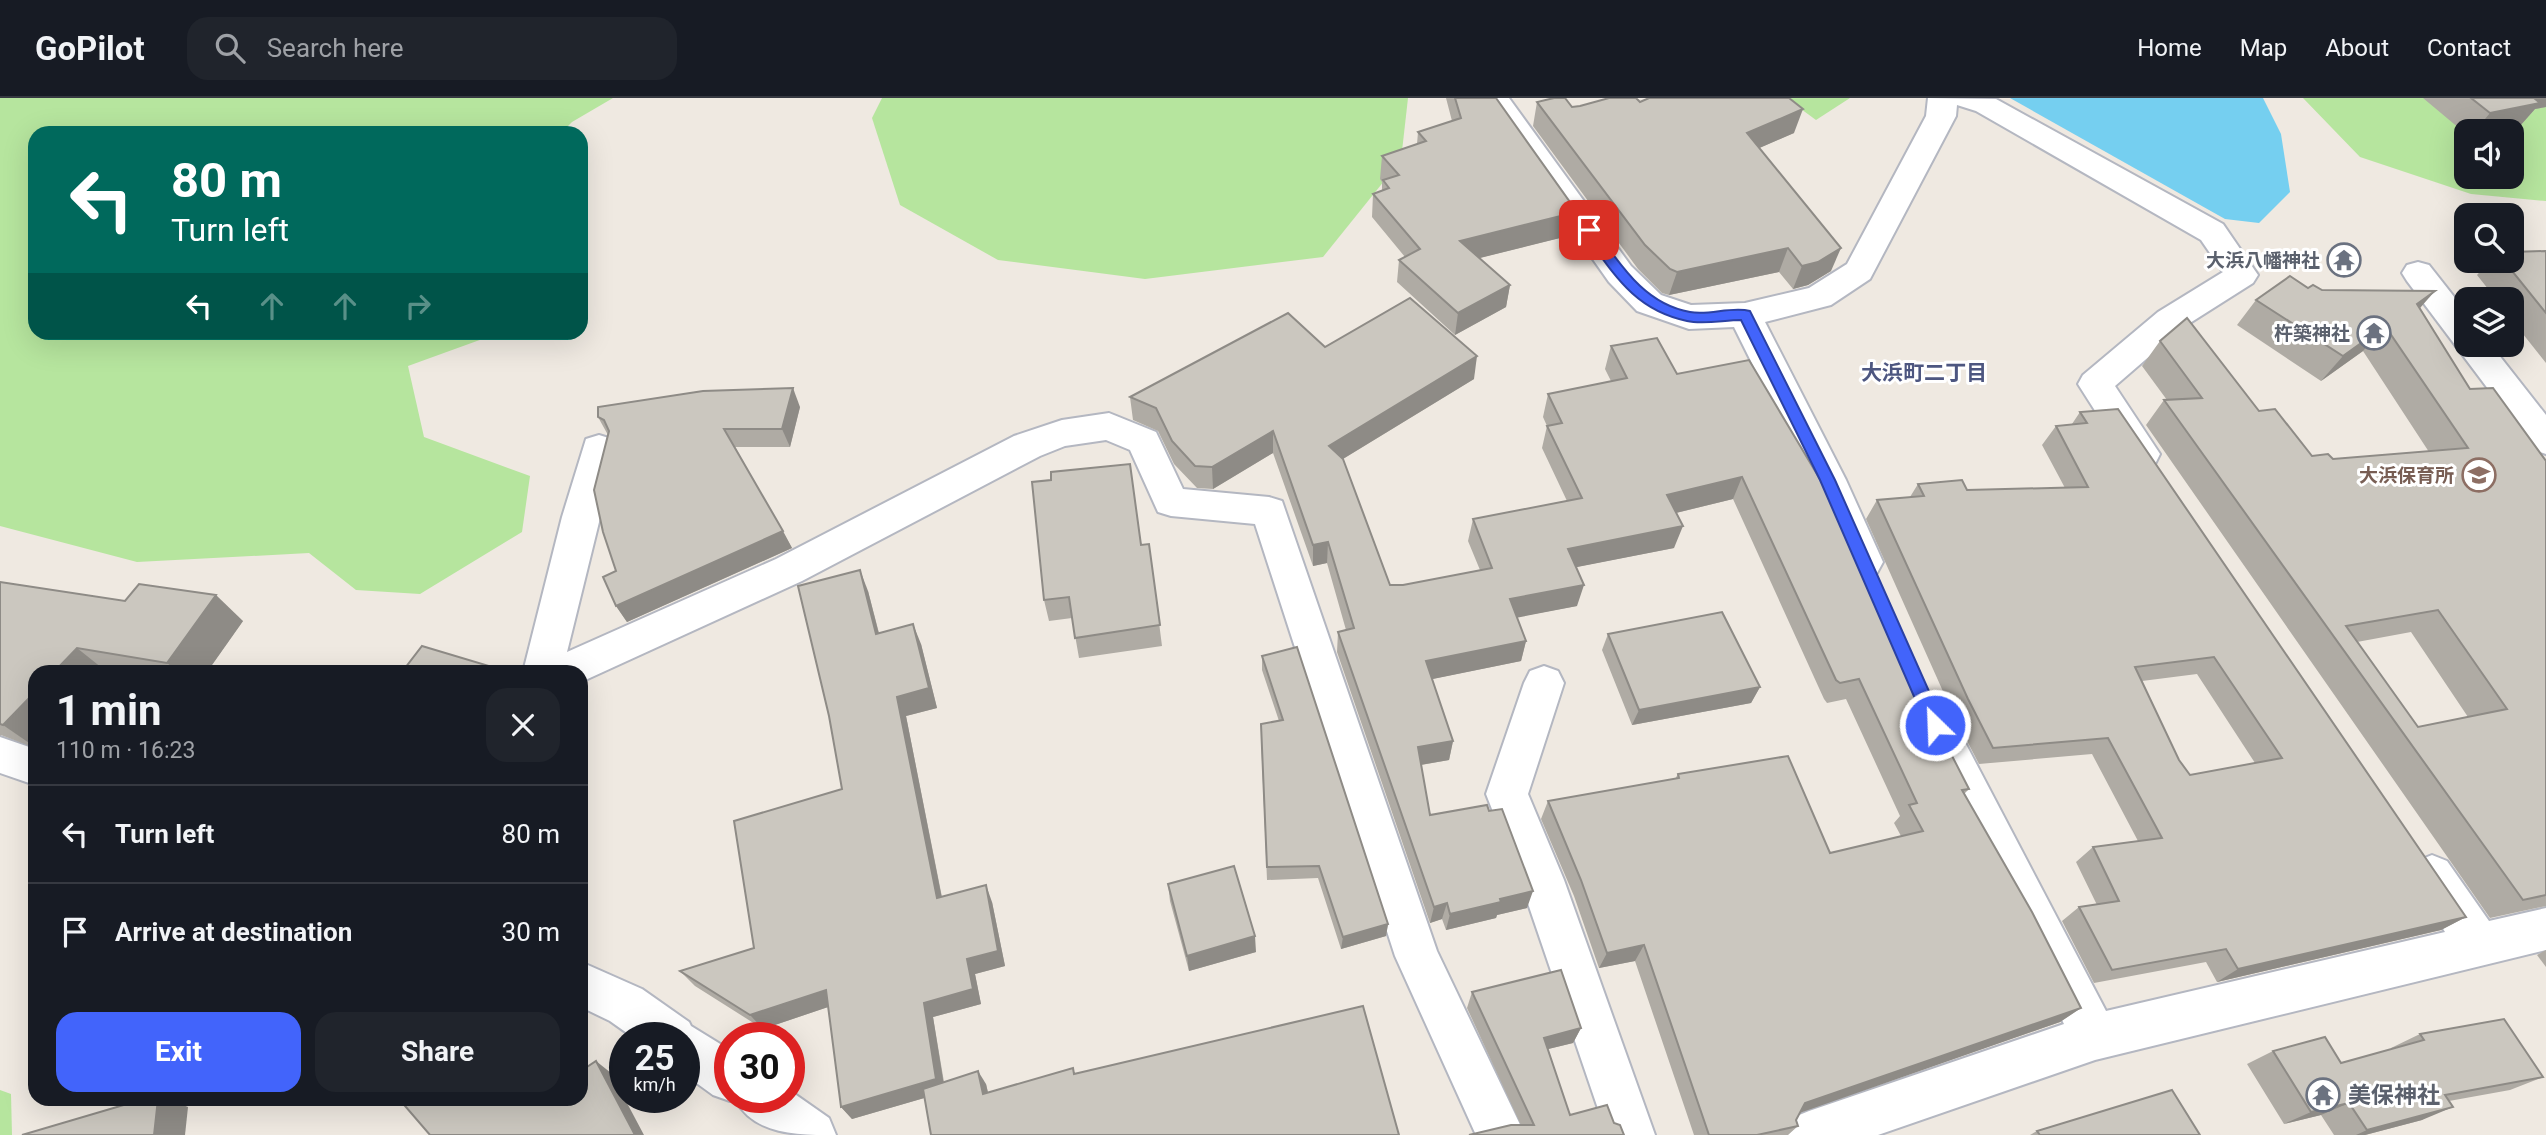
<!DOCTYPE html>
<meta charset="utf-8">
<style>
:root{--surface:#171b24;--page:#20242c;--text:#f1f3f6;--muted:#9ea1a6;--line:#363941;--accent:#4264fb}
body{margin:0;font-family:Roboto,"Noto Sans JP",sans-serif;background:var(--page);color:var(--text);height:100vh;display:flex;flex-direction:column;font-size:26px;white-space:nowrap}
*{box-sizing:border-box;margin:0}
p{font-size:23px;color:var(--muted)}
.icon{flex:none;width:38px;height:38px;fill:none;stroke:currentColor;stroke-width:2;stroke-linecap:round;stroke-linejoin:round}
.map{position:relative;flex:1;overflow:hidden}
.panel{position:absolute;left:28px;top:567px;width:560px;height:441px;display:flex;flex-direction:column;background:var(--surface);border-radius:21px;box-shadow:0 7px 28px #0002}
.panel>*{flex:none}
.top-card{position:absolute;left:28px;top:28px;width:560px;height:214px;border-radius:21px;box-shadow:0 7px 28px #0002;background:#00695c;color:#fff;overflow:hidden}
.controls{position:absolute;left:2454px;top:21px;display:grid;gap:14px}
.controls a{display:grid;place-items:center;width:70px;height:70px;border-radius:14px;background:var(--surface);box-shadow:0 7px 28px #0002;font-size:35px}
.speed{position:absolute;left:609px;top:924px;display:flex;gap:14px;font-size:35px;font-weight:700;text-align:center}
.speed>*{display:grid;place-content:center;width:91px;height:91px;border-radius:50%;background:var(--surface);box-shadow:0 7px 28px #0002;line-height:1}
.speed small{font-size:18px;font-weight:400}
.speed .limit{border:10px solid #d22;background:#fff;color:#111}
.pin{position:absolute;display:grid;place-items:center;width:60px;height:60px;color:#fff;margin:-30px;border-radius:14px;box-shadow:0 4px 10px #0006}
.me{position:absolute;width:77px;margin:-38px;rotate:336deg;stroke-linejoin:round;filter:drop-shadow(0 0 5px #0008)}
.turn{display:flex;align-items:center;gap:24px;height:147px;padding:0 28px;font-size:32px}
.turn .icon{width:91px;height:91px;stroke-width:2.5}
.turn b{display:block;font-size:49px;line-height:60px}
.lanes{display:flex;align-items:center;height:66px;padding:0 28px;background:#0003;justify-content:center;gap:35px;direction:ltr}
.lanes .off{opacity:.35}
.round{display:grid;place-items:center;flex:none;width:74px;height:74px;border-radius:21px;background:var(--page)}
.summary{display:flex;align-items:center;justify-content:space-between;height:119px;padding:0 28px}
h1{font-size:42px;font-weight:700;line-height:52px}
.cta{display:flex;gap:14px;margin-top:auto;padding:14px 28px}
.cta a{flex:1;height:80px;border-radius:21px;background:var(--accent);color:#fff;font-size:28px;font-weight:700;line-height:80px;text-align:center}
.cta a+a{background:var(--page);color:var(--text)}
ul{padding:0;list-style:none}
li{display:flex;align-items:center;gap:21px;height:98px;padding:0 28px;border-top:2px solid var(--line)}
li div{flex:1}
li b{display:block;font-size:26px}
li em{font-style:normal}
header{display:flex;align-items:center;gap:42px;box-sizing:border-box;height:98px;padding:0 35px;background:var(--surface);border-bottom:2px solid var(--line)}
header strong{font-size:33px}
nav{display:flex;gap:38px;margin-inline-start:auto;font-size:24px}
.search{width:490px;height:63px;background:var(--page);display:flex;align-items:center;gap:18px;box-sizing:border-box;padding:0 24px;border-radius:21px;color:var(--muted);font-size:26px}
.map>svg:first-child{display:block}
</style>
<header>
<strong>GoPilot</strong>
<div class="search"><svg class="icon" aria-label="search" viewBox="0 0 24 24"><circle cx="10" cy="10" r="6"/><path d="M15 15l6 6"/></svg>Search here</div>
<nav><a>Home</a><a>Map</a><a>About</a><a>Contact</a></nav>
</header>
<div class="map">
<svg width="2546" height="1037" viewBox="0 0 2546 1037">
<rect width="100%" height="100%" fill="#efe9e1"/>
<!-- green -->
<g fill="#b6e59e" fill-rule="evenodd">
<polygon points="0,0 613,0 572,24 561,35 35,35 35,234 499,235 408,268 424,339 530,378 522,434 420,496 356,492 309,455 137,464 0,428"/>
<polygon points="882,0 1408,0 1401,62 1323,159 1145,181 998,162 900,107 872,20"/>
<polygon points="1786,0 1850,0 1816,22"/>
<path d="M2303,0H2546V103L2471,96L2360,59ZM2466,33H2511V79H2466Z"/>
<polygon points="0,992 11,996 12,1037 0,1037"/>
</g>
<!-- water -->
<polygon fill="#75cff0" points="2010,0 2263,0 2281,36 2290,94 2259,125 2225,121"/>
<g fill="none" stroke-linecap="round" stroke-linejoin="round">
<defs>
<g id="minor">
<polygon points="1479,0 1509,0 1631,168 1661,197 1691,207 1745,205 1809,190 1847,166 1926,18 1928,0 1996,1 2223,126 2258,177 2253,185 2182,230 2115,288 2160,356 2155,366 2142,370 2129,366 2078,286 2083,277 2158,214 2223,174 2201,142 1976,13 1957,7 1956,18 1870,181 1831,207 1765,224 1846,382 1883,464 1877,475 1864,479 1851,475 1810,382 1734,229 1689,231 1637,213 1609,184"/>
<polygon points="2418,164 2429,167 2466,214 2466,247 2491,247 2546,317 2546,356 2534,352 2407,183 2402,175 2407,167"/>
<polygon points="1109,315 1156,334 1183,391 1269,399 1282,403 1437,853 1525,1037 1476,1037 1395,858 1255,426 1171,418 1158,414 1130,352 1106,342 1065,348 1040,358 802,483 581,584 581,574 523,574 562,419 586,341 599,337 612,341 617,351 567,554 776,461 1014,338 1062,322"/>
<polygon points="1544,568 1558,573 1564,585 1528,696 1564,782 1655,1037 1607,1037 1520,782 1486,696 1524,585 1530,573"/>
<polygon points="1944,626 1958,631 2106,913 2445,834 2410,777 2417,763 2432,757 2447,763 2489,823 2546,810 2546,852 2095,962 1878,1037 1785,1037 1792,1020 1809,1013 2064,926 1924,644 1930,631"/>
</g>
<g id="tertiary">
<polygon points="0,639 35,651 35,687 0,675"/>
<path d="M581,864L642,891L689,924L691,928L730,952V999H789V992L829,1020L836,1037C796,1037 754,1037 735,1001L730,1003L713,997L684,976V940H634L610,923L581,909Z"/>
</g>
</defs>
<!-- minor casing -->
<use href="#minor" stroke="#b4b7c1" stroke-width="4"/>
<!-- tertiary casing -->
<use href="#tertiary" stroke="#b4b7c1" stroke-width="4"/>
<!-- minor -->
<use href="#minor" fill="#fff" fill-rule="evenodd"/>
<!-- tertiary -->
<use href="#tertiary" fill="#fff" fill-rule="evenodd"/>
</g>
<!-- wall -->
<g fill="#afaba4" fill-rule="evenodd">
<polygon points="1446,0 1496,0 1577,114 1572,137 1479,160 1510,187 1506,209 1455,237 1397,184 1399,162 1405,159 1372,119 1373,96 1382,93 1382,84 1380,81 1382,58 1417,46 1418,34 1452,23"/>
<polygon points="2423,0 2546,0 2546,9 2535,11 2519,29 2498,33 2466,33 2466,36"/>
<polygon points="1537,4 1572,9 1640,4 1794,35 1759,50 1831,173 1808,187 1793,191 1779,174 1669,197 1662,195 1638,171 1533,28"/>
<polygon points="2546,153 2546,265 2511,221 2511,201 2496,201 2477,177 2490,163 2511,163"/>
<path d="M2308,190L2420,210L2470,291L2546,363V808L2490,820L2146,327L2164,302H2167L2142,268L2160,243L2259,313L2312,358L2333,361L2429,354L2363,253L2321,283L2237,227L2256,202ZM2411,534L2468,619L2418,629L2357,544Z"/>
<polygon points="1611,248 1677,276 1927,609 1969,691 1964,696 2081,910 2060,924 1800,1014 1796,1022 1798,1028 1788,1037 1694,1037 1635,863 1599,870 1574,798 1541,721 1548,703 1675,681 1678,676 1830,755 1901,738 1894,725 1900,718 1846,601 1827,605 1824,601 1733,401 1676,415 1674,450 1576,469 1577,508 1517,519 1526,543 1521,563 1432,581 1453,643 1449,662 1421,667 1430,717 1527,810 1497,817 1496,820 1446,832 1442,821 1430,825 1337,554 1338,534 1346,532 1327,465 1313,468 1273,355 1213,391 1197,390 1174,366 1158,333 1133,322 1130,299 1325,249 1474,281 1343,361 1390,487 1403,487 1480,472 1468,443 1473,421 1567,403 1542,350 1547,328 1543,319 1548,296 1611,283 1605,271"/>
<polygon points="800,309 790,349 735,349 792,450 627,524 616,508 616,473 608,337 598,319"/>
<path d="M2080,314L2466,819L2441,832L2217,884L2206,864L2094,885L2062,823L2079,809L2097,807L2076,764L2093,749L2138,743L2092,656L1979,666L1954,618L1866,421L1877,402L1910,399L1918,386L1967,392L2065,390L2042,347L2056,328L2072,326ZM2197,576L2255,665L2190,677L2179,662L2142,583Z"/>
<polygon points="1149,446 1162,548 1079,560 1072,520 1049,523 1044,502 1141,447"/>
<polygon points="0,484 243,523 207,574 35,574 35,650 1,637 0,638"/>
<polygon points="868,493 879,535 921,546 937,610 906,618 942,799 992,804 1005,868 975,876 981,906 933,919 944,984 986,986 988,994 1075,976 1399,1037 924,1000 852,1021 841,1009 828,909 763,931 695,888 680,873 754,850 842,691"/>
<polygon points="1608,536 1760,589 1751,605 1632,627 1602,552"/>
<polygon points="1262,558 1388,826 1386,838 1341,851 1318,780 1267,782 1261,640 1279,623 1262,572"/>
<polygon points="1168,786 1256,854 1189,873 1170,803"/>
<polygon points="2546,852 2546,869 2537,857"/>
<polygon points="1472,894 1581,930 1573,945 1548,951 1570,1017 1614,1025 1521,1027 1467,910"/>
<polygon points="2420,936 2543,979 2510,992 2449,1003 2422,1022 2365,1037 2334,1037 2321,1017 2284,1026 2247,966 2273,953 2341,965 2391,951 2391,950"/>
<polygon points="2037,1033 2200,1037 2030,1037"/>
</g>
<!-- shaded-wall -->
<g fill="#8e8b86">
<polygon points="2520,0 2546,0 2546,9 2535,11 2519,29 2498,33 2475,33 2490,15"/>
<polygon points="1803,11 1794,35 1739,59 1747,35"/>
<polygon points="1577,114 1572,137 1456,166 1460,143"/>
<polygon points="1788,150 1779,174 1669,197 1677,174"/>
<polygon points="1841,150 1831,173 1808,187 1793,191 1802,168"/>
<polygon points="1510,187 1506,209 1455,237 1458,215"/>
<polygon points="2435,193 2413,218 2417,206"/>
<polygon points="2385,228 2363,253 2321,283 2343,258"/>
<polygon points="1477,258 1474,281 1328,370 1329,348"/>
<polygon points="793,290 800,309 790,349 782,331"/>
<polygon points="1273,333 1273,355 1213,391 1212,369"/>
<polygon points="1742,379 1733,401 1659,419 1667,397"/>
<polygon points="1683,428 1674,450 1562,472 1568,451"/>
<polygon points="783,433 792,450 627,524 616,508"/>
<polygon points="1328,444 1327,465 1313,468 1313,447"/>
<polygon points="860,472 868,493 884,556 876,536"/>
<polygon points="1584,487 1577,508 1505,522 1510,501"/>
<polygon points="216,497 243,523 207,574 179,574 167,565"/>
<polygon points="913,526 921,546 937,610 906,618 945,816 937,800 897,599"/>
<polygon points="1526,543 1521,563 1423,583 1426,563"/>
<polygon points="77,550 107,574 54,574"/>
<polygon points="489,568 494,574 485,574"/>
<polygon points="1760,589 1751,605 1632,627 1639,612"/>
<polygon points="35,594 35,649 3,627"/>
<polygon points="1453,643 1449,662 1414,668 1418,649"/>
<polygon points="986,787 992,804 1005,868 975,876 981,906 933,919 945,994 852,1021 841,1009 924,905 967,861"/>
<polygon points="1533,793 1527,810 1497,817 1496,820 1446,832 1450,816 1500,801"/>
<polygon points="1447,805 1442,821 1430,825 1434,809"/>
<polygon points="2466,819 2441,832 2217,884 2238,871"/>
<polygon points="1388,826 1386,838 1341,851 1343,839"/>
<polygon points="1255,838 1256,854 1189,873 1187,858"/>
<polygon points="1644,847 1635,863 1599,870 1607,855"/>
<polygon points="826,892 837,906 763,931 750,917"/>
<polygon points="2081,910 2060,924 1791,1018 1805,1005"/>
<polygon points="1581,930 1573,945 1536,954 1544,940"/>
<polygon points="596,963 611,975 644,1037 635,1037"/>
<polygon points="978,973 986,986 991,1009 983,996"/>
<polygon points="158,1001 169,1001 188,1009 185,1037 154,1037"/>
<polygon points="2349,1005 2321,1017 2284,1026 2311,1014"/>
<polygon points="2453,1009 2422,1022 2365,1037 2356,1037 2367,1032"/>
</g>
<!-- building -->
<g fill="#cbc7bf" stroke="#8e8b86" stroke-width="2" fill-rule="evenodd">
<polygon points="1455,0 1496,0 1577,114 1460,143 1510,187 1458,215 1399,162 1420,151 1373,96 1389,90 1383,82 1399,77 1382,58 1426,43 1418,34 1461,20"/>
<polygon points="1554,0 1565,0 1572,9 1580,8 1609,0 1636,0 1640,4 1649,0 1789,0 1803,11 1747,35 1841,150 1818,164 1802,168 1788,150 1677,174 1670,171 1645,147 1537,4"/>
<polygon points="2471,0 2534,0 2540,5 2490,15"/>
<polygon points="2546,153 2546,215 2504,163 2511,163 2511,154"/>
<path d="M2290,178L2308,190L2313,187L2322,192L2435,193L2417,206L2470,291L2493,290L2546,363V797L2523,802L2164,302L2202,300L2160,243L2187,220L2259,313L2275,311L2312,358L2328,356L2333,361L2468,350L2385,228L2343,258L2256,202ZM2438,512L2507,611L2418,629L2346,528Z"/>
<polygon points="1410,200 1477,258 1329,348 1343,361 1390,487 1403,487 1492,470 1473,421 1582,400 1547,328 1562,325 1548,296 1627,280 1611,248 1657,240 1677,276 1749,262 1833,403 1837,402 1927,609 1969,691 1962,692 2032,814 2081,910 1805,1005 1796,1022 1798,1028 1757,1037 1709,1037 1644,847 1607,855 1581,782 1548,703 1679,680 1678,676 1788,658 1830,755 1923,733 1909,707 1917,705 1859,581 1840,585 1836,582 1742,379 1667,397 1683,428 1568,451 1584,487 1510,501 1526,543 1426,563 1453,643 1418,649 1430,717 1487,707 1489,713 1502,711 1533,793 1500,801 1501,804 1450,816 1447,805 1434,809 1338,534 1354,530 1328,444 1313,447 1273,333 1212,369 1195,368 1172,343 1156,310 1130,299 1288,215 1325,249"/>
<polygon points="793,290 782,331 724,331 783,433 616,508 603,479 616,473 603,434 594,392 609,333 604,322 598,319 598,309 703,293"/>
<path d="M2118,311L2466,819L2238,871L2226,851L2112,872L2079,809L2119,803L2093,749L2162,740L2108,640L1993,650L1968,601L1877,402L1924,398L1918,386L1962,382L1967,392L2088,389L2056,328L2087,325L2080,314ZM2214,559L2282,660L2190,677L2179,662L2135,569Z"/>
<polygon points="1130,366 1141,447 1149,446 1160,527 1075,540 1069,499 1044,502 1032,384 1051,382 1051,374"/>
<polygon points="860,472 876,536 913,526 929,590 897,599 937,800 986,787 998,853 967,861 973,891 924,905 936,981 841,1009 826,892 750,917 680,873 754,850 734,723 842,691 829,618 798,488"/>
<polygon points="0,484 125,503 139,486 216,497 167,565 77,550 54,574 35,574 35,594 3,627 0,626"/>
<polygon points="1722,514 1760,589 1639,612 1608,536"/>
<polygon points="422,548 489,568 485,574 402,574"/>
<polygon points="1297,549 1388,826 1343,839 1319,768 1267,769 1261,626 1283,622 1262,558"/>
<polygon points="1234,768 1255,838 1187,858 1168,786"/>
<polygon points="1561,872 1581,930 1544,940 1570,1017 1607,1007 1614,1025 1620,1027 1624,1037 1469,1037 1511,1027 1534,1027 1472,894"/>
<polygon points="1363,908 1399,1037 931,1037 923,991 978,973 983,996 1073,970 1074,976"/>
<polygon points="2504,921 2543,979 2445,997 2453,1009 2367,1032 2349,1005 2311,1014 2273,953 2325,939 2341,965 2424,942 2420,936"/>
<polygon points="596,963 635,1037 430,1037 399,1001 537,1001 538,1002 539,1001 581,1001 581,973"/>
<polygon points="2172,992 2200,1037 2040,1037 2037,1033"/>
<polygon points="144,1001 158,1001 154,1037 22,1037"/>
</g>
<!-- route -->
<path fill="#4264fb" stroke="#2b41a3" stroke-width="2" d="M1589,127L1593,129C1619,164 1643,206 1690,214C1709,218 1731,208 1750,213L1835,382L1944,627L1941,633L1935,635L1929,633L1820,382L1741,222C1724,222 1703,227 1687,223C1634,212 1614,176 1584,135L1582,132Z"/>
<!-- icons -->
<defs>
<symbol id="temple-ring" viewBox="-11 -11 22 22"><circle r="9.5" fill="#fff" stroke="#6b7280" stroke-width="1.5"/><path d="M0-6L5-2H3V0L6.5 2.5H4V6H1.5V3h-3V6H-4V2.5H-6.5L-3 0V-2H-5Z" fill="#6b7280"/></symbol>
<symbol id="school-ring" viewBox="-11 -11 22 22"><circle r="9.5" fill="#fff" stroke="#8d6e63" stroke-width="1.5"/><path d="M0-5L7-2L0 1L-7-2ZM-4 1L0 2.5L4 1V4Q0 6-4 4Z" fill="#8d6e63"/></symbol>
</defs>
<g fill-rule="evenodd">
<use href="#temple-ring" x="2325" y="143" width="38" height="38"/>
<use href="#temple-ring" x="2355" y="216" width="38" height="38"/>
<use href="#school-ring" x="2460" y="358" width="38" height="38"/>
<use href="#temple-ring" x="2304" y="978" width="38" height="38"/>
</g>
<g text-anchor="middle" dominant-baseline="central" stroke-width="6" stroke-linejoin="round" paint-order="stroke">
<!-- worship labels -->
<g font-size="19" font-weight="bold" fill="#5b616d" stroke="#fff" text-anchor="end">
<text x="2320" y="162">大浜八幡神社</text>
<text x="2350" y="235">杵築神社</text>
</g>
<!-- education labels -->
<g font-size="19" font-weight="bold" fill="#785e54" stroke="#fff" text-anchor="end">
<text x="2454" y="377">大浜保育所</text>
</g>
<!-- neighbourhood labels -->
<g font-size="21" font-weight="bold" fill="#4d5680" stroke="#fff">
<text x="1924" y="275">大浜町二丁目</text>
</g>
<!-- near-worship labels -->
<g font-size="23" font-weight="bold" fill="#5b616d" stroke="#fff" text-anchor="start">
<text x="2348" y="997">美保神社</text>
</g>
</g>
</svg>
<div class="controls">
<a><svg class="icon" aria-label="sound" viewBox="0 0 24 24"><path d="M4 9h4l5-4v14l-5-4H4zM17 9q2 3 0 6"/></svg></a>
<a><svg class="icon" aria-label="search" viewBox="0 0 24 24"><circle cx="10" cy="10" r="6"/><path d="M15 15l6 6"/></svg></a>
<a><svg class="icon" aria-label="layers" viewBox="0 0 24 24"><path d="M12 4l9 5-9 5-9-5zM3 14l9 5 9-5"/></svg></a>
</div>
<div class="speed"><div>25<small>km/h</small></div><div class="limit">30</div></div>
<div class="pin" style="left:1589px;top:132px;background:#d93025"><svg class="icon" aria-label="arrive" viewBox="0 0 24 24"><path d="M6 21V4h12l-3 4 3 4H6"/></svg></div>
<svg class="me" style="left:1935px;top:627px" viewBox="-20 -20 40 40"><circle r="17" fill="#4264fb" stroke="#fff" stroke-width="3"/><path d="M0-11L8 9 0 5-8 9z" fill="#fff"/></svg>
<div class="top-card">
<div class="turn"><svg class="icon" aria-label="left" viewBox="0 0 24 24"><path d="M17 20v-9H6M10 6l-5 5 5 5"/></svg><div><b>80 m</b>Turn left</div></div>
<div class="lanes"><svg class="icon" aria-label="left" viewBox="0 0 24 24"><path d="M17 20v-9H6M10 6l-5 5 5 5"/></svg><svg class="icon off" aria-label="ahead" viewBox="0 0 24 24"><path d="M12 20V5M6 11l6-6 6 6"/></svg><svg class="icon off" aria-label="ahead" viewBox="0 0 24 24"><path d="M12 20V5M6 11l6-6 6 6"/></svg><svg class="icon off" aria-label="right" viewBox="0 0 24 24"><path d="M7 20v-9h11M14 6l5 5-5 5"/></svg></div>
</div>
<section class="panel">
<div class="summary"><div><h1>1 min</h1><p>110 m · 16:23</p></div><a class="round"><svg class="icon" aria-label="close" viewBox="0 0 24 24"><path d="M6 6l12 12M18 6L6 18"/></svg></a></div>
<ul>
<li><svg class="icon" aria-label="left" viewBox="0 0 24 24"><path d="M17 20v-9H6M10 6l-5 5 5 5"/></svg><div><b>Turn left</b></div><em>80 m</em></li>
<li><svg class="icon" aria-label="arrive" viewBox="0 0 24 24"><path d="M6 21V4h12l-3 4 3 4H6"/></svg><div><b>Arrive at destination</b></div><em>30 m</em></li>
</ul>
<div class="cta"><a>Exit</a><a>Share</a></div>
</section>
</div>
